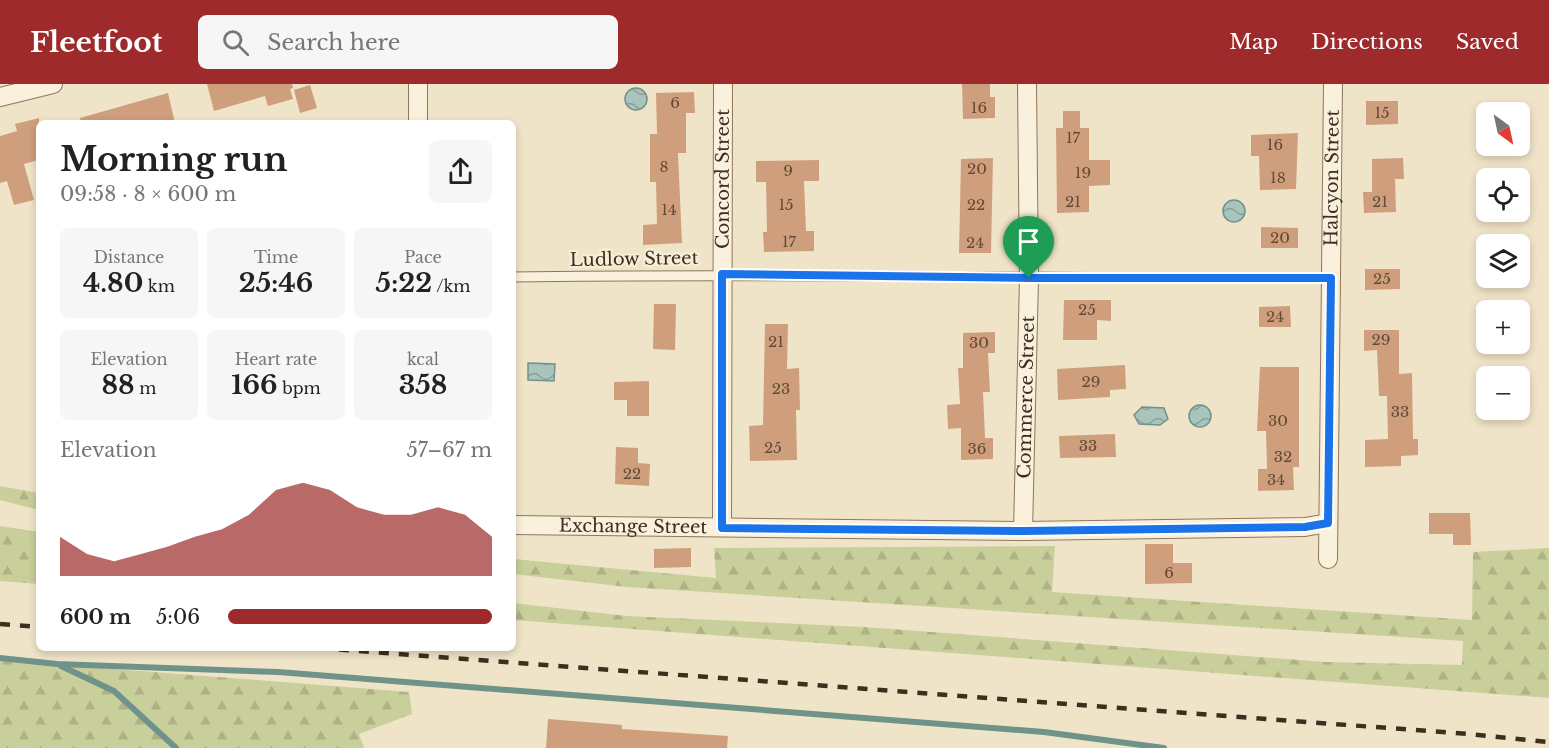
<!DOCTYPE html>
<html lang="en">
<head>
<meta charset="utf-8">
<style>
	body { margin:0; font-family:"Libre Baskerville",serif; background:#f6f6f6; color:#222; height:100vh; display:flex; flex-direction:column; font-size:22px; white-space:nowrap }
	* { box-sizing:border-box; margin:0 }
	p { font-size:20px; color:#767676 }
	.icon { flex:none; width:33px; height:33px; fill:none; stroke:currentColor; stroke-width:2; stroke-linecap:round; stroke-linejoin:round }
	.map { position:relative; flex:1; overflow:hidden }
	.panel { position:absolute; left:36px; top:36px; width:480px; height:531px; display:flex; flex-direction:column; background:#fff; border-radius:9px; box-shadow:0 3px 9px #0003 }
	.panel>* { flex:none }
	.needle { width:39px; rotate:147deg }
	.controls { position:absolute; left:1476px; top:18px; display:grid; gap:12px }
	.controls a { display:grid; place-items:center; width:54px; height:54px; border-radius:9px; background:#fff; box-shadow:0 3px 9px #0003; font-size:30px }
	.pin { position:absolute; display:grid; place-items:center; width:51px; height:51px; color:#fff; margin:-62px -26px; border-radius:50% 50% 50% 0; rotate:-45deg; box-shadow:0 0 6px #0007 }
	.pin .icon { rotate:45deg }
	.round { display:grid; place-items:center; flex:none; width:63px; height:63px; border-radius:9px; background:#f6f6f6 }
	.overview { display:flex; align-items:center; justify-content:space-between; height:102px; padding:0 24px }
	h1 { font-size:33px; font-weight:800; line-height:45px }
	.stats { display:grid; grid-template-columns:repeat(3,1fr); gap:9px; height:102px; padding:6px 24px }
	.stats div { display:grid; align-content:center; border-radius:9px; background:#f6f6f6; text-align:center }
	.stats b { font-size:26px; font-weight:800 }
	.stats small { font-size:16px; font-weight:400 }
	.stats p { font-size:16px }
	.chart { height:168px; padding:12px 24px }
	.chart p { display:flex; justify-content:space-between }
	.chart svg { width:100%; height:108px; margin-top:6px; fill:#9e2a2b; opacity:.7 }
	ul { padding:0 24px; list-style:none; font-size:20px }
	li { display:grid; grid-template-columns:96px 72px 1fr; align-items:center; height:45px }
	li i { height:15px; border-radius:8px; background:#9e2a2b }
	header { display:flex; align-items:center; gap:36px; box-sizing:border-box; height:84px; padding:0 30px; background:#9e2a2b; color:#fff }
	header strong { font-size:28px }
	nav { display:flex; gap:33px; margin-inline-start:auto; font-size:21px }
	.search { width:420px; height:54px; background:#f6f6f6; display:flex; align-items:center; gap:15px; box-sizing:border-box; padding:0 21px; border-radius:9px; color:#767676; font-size:22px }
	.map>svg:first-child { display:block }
	.forest { fill:url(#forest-firs) }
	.water { fill:url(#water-waves); stroke:#6f938a; stroke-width:1.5 }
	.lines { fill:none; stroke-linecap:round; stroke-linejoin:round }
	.stream { stroke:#6f938a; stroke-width:6 }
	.building { fill:#cf9f7d }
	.lane-casing { stroke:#8d765c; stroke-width:11 }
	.street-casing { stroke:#8d765c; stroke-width:20 }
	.lane { stroke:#faf1dc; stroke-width:9 }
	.street { stroke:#faf1dc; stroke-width:18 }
	.rail { stroke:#3d2e20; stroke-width:4.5; stroke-dasharray:10 10; stroke-linecap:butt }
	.route-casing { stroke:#fff; stroke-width:12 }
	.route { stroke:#1a73e8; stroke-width:8 }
	.labels { text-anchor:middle; stroke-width:4.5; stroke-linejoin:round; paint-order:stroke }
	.number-label { font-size:15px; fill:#624a37 }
	.street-label { font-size:18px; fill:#3d2e20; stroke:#f7eed8 }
</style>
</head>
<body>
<header>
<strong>Fleetfoot</strong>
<div class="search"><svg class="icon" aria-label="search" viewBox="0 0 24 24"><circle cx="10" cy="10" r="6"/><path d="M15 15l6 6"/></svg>Search here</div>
<nav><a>Map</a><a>Directions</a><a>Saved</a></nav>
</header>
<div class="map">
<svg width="1549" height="664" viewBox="0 0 1549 664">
	<defs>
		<pattern id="forest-firs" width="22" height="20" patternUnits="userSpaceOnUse" patternTransform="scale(1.5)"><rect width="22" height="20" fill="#c9cf9b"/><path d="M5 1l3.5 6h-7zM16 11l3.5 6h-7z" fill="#aeb285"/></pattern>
		<pattern id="water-waves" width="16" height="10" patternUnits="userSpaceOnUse" patternTransform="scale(1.5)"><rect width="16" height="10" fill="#a9c4bc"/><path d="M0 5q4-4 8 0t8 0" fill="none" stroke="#8ba098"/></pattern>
	</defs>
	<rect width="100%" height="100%" fill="#f0e4c8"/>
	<!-- forest -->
	<g class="forest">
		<path d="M0 402 39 409V426L0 416Z"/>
		<path d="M0 442 39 448V500L0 497Z"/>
		<path d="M1055 462 1052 508 1472 536 1473 468 1549 464V614L513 536V519L627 532 865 543 1326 578 1462 581 1463 557 627 503 513 490V475L716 494 714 464Z"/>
		<path d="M0 576 409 608 412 630 359 650 364 664H0Z"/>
	</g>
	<!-- water -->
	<g class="water">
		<circle cx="636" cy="15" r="11"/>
		<circle cx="1234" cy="127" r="11"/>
		<path d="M528 279 555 280 554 297 528 296Z"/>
		<circle cx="1200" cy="332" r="11"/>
		<path d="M1142 323 1164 324 1168 335 1160 341 1139 340 1134 331Z"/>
	</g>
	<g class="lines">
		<!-- stream -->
		<g class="stream">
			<path d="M0 574 57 580 278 588 1044 648 1164 664"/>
			<path d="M61 582 114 607 176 664"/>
		</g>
	</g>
	<!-- building -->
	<g class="building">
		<path d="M207 0H292L293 4 290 5 293 15 268 22 265 12 214 27Z"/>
		<path d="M962 0H990V13H995V34L963 35Z"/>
		<path d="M310 1 317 24 300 29 294 6Z"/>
		<path d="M694 8 695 29H686V69H678L682 159 643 161V141L657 140 656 98H650V50H657L656 9Z"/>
		<path d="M168 9 175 39H81L80 34Z"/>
		<path d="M1366 17H1398V40L1366 41Z"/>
		<path d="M1063 27H1080V44H1089V76H1110V101L1089 102V128L1057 129 1056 44H1063Z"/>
		<path d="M39 34V76L24 80 34 116 14 121 7 97 0 99V52L17 47 15 40Z"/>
		<path d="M1298 49 1296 105 1260 106 1259 72H1251V51Z"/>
		<path d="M993 74 991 169H959L961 75Z"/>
		<path d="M1403 74 1404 95H1395L1396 128 1364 129 1363 108H1372V75Z"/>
		<path d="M819 76V97H804L806 147H814V167L764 168 763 148H767L766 98H756V77Z"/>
		<path d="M1261 143 1298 144V164H1261Z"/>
		<path d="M1365 185H1400V205L1365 206Z"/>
		<path d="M1064 216H1111V237L1097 236V256H1063Z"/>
		<path d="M654 220H676L675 266 653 265Z"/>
		<path d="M1290 222 1291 243H1259V223Z"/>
		<path d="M765 240H788L787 285 799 284 800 326H796L797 376 750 377 749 342 763 341Z"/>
		<path d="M1364 246H1399V290L1412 289 1413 355H1418V371L1401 372V382L1365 383V356L1388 355 1387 312H1379L1377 266 1364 267Z"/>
		<path d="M995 248V269H988L990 308H983L985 354H993V375L961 376V344L948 345 947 321 960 320 958 284H963V249Z"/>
		<path d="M1125 281 1126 305 1110 306V313L1058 316 1057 285Z"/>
		<path d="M1260 283H1299V383H1293L1294 406 1258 407V385H1267L1266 347H1257Z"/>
		<path d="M649 297V332H627V316H614V298Z"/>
		<path d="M1115 350 1116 373 1060 374 1059 352Z"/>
		<path d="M616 363 638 364V379L650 380 649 402 615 400Z"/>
		<path d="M1429 429H1470L1471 461H1453V450H1429Z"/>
		<path d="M1145 460H1173V479H1192V499L1145 500Z"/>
		<path d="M691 464V483L654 484V465Z"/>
		<path d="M548 635 622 641V645L728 652 727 664H546Z"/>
	</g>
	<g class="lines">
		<!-- lane casing -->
		<g class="lane-casing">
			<path id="lane" d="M513 193C786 189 1058 195 1331 194"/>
		</g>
		<!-- street casing -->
		<g class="street-casing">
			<g id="street">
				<path d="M0 13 53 0"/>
				<path d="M418 39V0"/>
				<path id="s1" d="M513 441 1023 447 1305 443 1328 439"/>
				<path id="s2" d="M722 443 723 0"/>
				<path id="s3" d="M1023 447 1029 194 1027 0"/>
				<path id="s4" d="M1328 475 1333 0"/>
			</g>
		</g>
		<!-- lane -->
		<use href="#lane" class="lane"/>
		<!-- street -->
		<use href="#street" class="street"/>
		<!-- rail -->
		<g class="rail">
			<path d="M0 540 39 543"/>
			<path d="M319 564 1468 650 1549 658"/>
		</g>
	</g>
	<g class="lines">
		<!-- route casing -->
		<g class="route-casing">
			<path id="route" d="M722 190 1029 194H1331L1328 439 1305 443 1023 447 722 444Z"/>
		</g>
		<!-- route -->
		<use href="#route" class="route"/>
	</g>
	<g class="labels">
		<!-- number labels -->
		<g class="number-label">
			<text x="675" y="24">6</text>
			<text x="979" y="29">16</text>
			<text x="1382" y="34">15</text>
			<text x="1073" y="59">17</text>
			<text x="1275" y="66">16</text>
			<text x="664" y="88">8</text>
			<text x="977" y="90">20</text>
			<text x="788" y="92">9</text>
			<text x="1083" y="94">19</text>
			<text x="1278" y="99">18</text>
			<text x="1073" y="123">21</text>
			<text x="1380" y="123">21</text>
			<text x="786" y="126">15</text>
			<text x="976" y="126">22</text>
			<text x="669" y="131">14</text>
			<text x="1280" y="159">20</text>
			<text x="789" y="163">17</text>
			<text x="975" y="164">24</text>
			<text x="1382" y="200">25</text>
			<text x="1087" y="231">25</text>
			<text x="1275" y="238">24</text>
			<text x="1381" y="261">29</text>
			<text x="776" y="263">21</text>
			<text x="979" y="264">30</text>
			<text x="1091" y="303">29</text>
			<text x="781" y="310">23</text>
			<text x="1400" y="333">33</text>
			<text x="1278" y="342">30</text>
			<text x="1088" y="367">33</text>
			<text x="773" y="369">25</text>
			<text x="977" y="370">36</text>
			<text x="1283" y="378">32</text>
			<text x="632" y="395">22</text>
			<text x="1276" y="401">34</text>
			<text x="1169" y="494">6</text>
		</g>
		<!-- street labels -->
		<g class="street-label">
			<text dy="6" stroke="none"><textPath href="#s4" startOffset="381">Halcyon Street</textPath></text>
			<text dy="6" stroke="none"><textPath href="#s2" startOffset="348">Concord Street</textPath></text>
			<text transform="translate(634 175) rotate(-1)" y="6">Ludlow Street</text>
			<text dy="6" stroke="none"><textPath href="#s3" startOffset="134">Commerce Street</textPath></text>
			<text dy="6" stroke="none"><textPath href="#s1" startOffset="120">Exchange Street</textPath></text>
		</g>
	</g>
</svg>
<div class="controls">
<a><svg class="needle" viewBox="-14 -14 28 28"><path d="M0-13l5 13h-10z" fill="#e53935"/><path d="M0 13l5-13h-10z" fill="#767676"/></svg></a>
<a><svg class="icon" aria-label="locate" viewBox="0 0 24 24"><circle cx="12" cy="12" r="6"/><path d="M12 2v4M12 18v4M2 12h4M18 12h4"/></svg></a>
<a><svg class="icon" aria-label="layers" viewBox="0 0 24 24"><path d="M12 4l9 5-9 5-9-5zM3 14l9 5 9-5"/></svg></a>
<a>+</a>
<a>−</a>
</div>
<div class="pin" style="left:1029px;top:194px;background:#1e9e55"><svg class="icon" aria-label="arrive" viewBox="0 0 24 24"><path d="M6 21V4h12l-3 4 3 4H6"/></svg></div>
<section class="panel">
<div class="overview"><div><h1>Morning run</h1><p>09:58 · 8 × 600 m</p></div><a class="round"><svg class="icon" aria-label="share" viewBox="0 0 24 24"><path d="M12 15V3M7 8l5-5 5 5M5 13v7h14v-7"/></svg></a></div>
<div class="stats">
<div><p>Distance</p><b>4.80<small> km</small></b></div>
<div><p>Time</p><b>25:46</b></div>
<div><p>Pace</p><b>5:22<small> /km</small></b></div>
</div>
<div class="stats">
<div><p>Elevation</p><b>88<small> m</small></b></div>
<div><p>Heart rate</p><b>166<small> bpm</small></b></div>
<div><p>kcal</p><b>358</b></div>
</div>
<div class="chart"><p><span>Elevation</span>57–67 m</p>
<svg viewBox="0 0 160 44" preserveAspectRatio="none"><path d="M0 44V28L10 35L20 38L30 35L40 32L50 28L60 25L70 19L80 9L90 6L100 9L110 16L120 19L130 19L140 16L150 19L160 28V44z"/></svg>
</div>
<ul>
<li><b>600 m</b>5:06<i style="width:100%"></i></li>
</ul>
</section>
</div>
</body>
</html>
